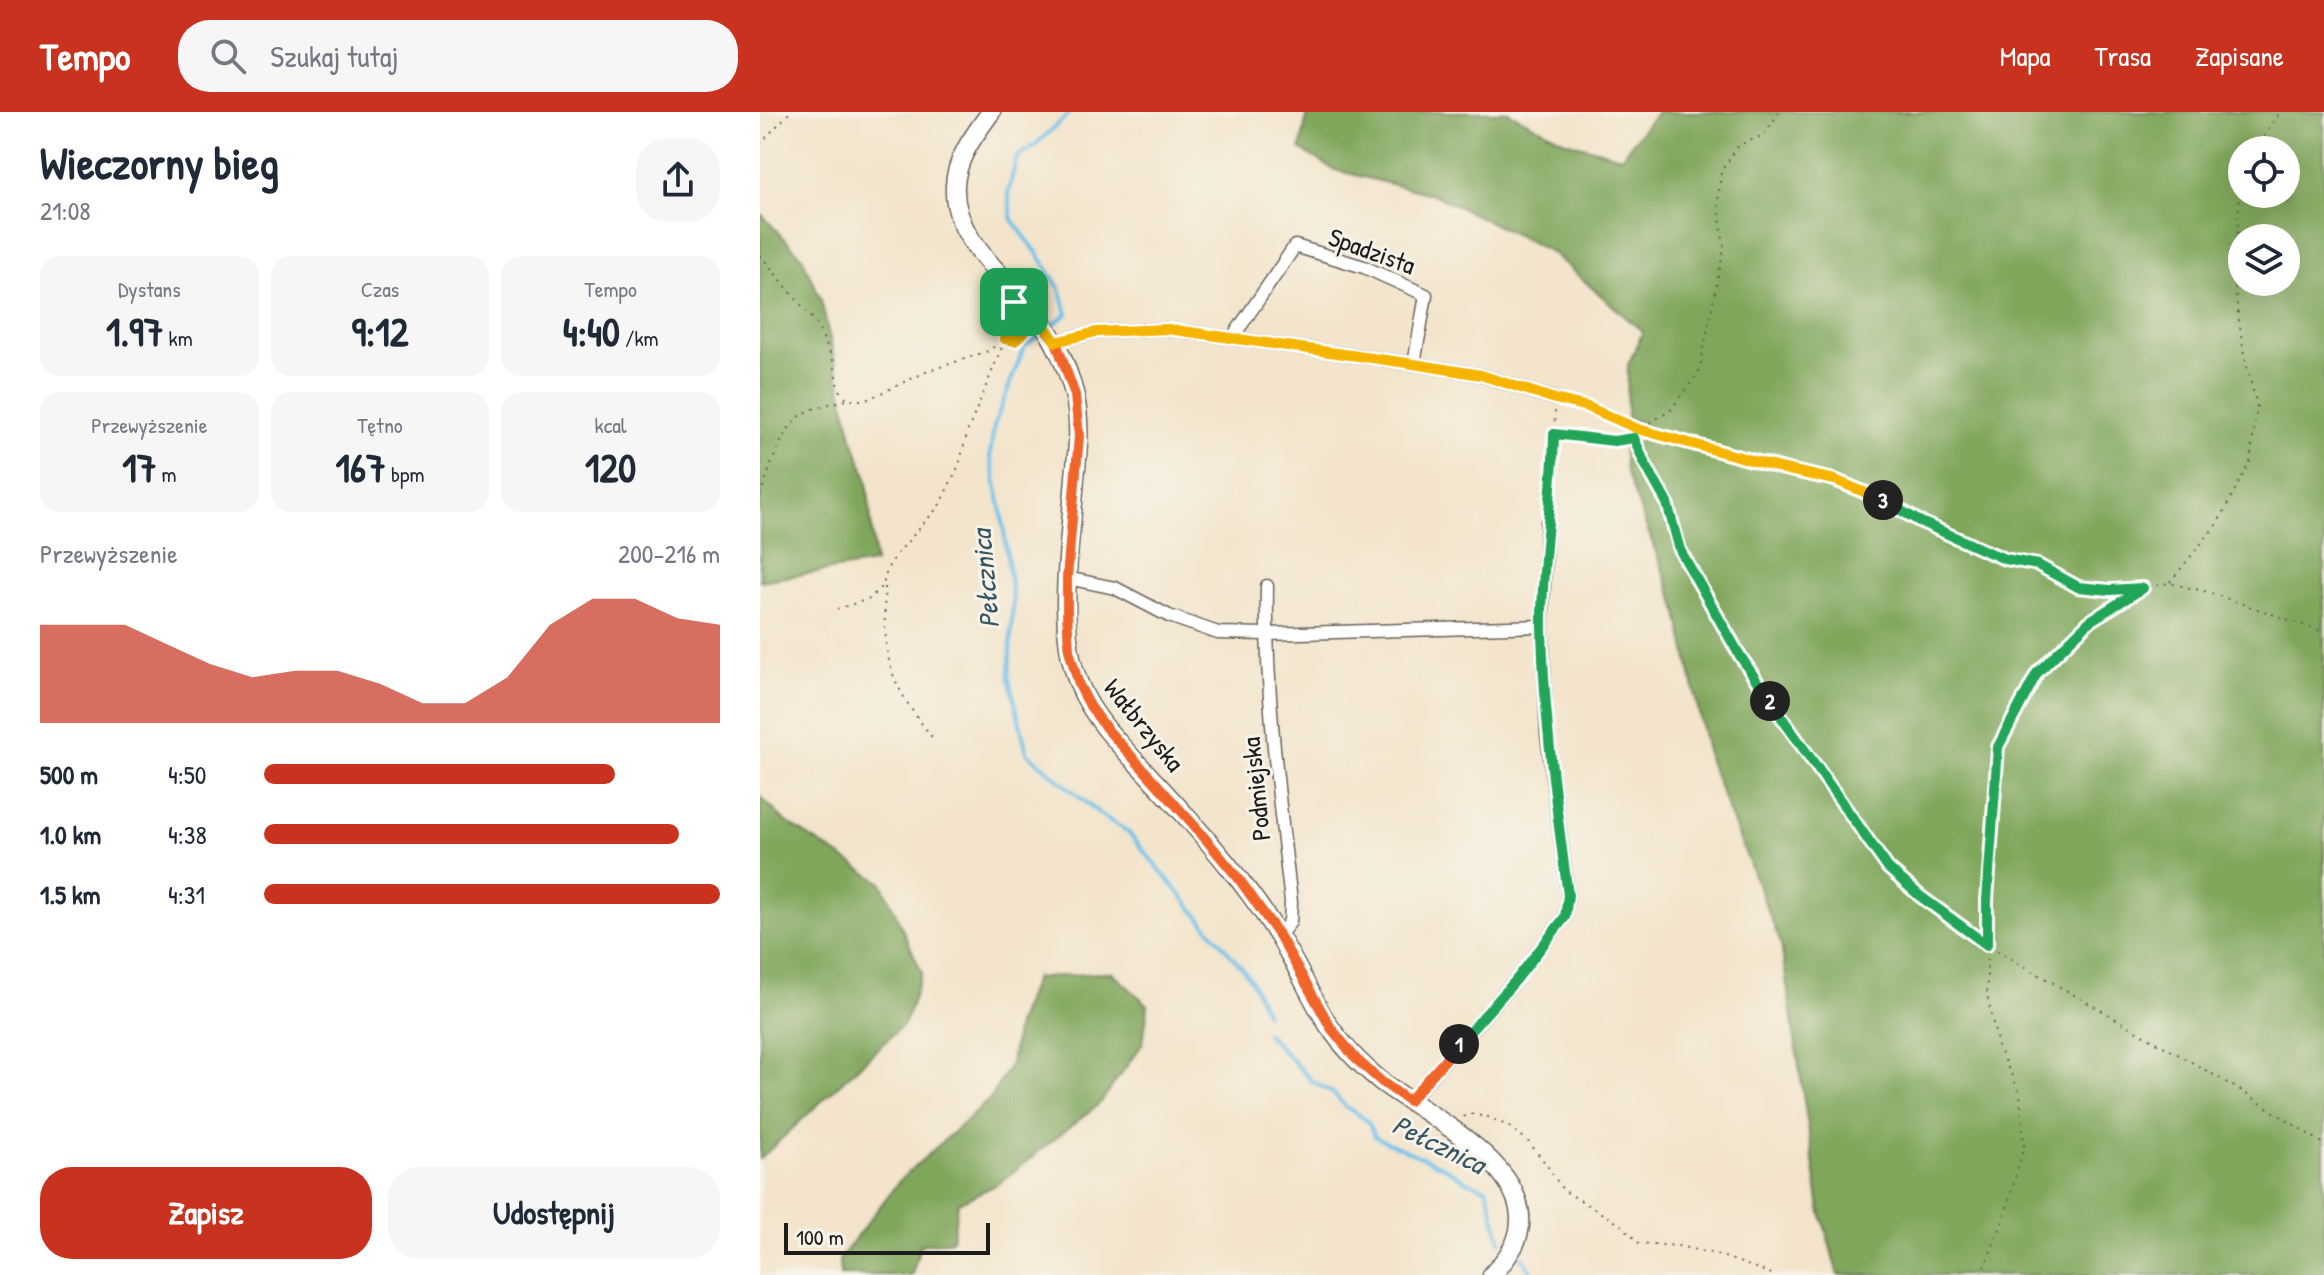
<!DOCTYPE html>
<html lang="pl">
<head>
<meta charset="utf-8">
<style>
	body { margin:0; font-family:"Patrick Hand",sans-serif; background:#f6f6f7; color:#1f2937; height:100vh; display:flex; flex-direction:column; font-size:30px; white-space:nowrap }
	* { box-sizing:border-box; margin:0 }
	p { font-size:26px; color:#747a83 }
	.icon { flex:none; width:44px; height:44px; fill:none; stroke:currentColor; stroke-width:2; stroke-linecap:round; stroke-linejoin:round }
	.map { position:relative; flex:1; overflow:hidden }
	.details { display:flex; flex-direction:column; background:#fff; width:760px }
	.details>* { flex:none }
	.fabs { position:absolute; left:1468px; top:24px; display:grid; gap:16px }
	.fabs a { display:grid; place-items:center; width:72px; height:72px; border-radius:50%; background:#fff; box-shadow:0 8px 32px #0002; font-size:40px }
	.scale { position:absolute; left:24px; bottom:20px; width:206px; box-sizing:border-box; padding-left:8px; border:4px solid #1c1c1c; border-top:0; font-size:22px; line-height:28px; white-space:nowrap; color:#1c1c1c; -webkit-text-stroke:6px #f7f3e8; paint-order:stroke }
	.pin { position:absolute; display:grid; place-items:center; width:68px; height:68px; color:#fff; margin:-34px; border-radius:16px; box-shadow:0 4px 12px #0006 }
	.km { position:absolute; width:40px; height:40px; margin:-20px; border-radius:50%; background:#222; color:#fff; font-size:22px; line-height:40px; text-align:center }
	.round { display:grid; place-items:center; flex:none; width:84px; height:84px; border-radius:32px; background:#f6f6f7 }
	.overview { display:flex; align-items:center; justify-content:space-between; height:136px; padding:0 40px }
	h1 { font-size:44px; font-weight:800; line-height:60px }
	.metrics { display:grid; grid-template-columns:repeat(3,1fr); gap:12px; height:136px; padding:8px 40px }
	.metrics div { display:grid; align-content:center; border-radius:20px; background:#f6f6f7; text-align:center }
	.metrics b { font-size:40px; font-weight:800 }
	.metrics small { font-size:22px; font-weight:400 }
	.metrics p { font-size:22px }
	.chart { height:224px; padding:16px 40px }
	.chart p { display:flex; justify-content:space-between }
	.chart svg { width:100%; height:144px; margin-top:8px; fill:#c8321e; opacity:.7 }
	.cta { display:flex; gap:16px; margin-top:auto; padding:16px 40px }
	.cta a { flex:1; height:92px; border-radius:32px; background:#c8321e; color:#fff; font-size:32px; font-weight:800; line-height:92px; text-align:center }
	.cta a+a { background:#f6f6f7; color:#1f2937 }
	ul { padding:0 40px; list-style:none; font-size:26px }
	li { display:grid; grid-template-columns:128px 96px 1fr; align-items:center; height:60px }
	li i { height:20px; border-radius:10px; background:#c8321e }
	header { display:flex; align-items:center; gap:48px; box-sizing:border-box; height:112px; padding:0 40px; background:#c8321e; color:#fff }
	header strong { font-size:38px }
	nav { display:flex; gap:44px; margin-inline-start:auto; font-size:28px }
	.search { width:560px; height:72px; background:#f6f6f7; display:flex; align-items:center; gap:20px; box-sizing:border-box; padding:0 28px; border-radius:32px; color:#747a83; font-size:30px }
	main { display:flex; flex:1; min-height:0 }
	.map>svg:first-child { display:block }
	.forest { fill:#80a65c; stroke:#4e613c; stroke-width:2; fill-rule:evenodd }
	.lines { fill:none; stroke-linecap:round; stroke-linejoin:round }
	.stream { stroke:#6dc0e9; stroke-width:4 }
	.lane-casing { stroke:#676259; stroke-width:9 }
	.street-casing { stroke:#676259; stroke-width:15 }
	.secondary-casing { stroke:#676259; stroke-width:21 }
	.path { stroke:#676259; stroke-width:2; stroke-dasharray:2 6; stroke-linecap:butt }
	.lane { stroke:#fff; stroke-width:6 }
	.street { stroke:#fff; stroke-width:12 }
	.secondary { stroke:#fff; stroke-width:18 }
	.split-1-casing { stroke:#fff; stroke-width:16 }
	.split-2-casing { stroke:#fff; stroke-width:16 }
	.split-3-casing { stroke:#fff; stroke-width:16 }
	.split-4-casing { stroke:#fff; stroke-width:16 }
	.split-1 { stroke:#f0652b; stroke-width:10 }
	.split-2 { stroke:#22a559; stroke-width:10 }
	.split-3 { stroke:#22a559; stroke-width:10 }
	.split-4 { stroke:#f5b400; stroke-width:10 }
	.labels { text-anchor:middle; stroke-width:6; stroke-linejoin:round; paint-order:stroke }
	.street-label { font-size:26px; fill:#1c1c1c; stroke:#f7f3e8 }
	.water-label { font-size:28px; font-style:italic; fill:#385564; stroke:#f7f3e8 }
</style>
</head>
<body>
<header>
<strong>Tempo</strong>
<div class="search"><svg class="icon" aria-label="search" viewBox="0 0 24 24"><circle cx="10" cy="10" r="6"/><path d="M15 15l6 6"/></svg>Szukaj tutaj</div>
<nav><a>Mapa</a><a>Trasa</a><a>Zapisane</a></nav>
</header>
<main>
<section class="details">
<div class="overview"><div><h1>Wieczorny bieg</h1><p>21:08</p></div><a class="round"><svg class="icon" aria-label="share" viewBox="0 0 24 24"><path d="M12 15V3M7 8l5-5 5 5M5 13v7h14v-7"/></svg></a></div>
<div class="metrics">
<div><p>Dystans</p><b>1.97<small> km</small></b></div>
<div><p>Czas</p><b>9:12</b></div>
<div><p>Tempo</p><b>4:40<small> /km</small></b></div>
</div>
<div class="metrics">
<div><p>Przewyższenie</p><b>17<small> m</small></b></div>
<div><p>Tętno</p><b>167<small> bpm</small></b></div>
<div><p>kcal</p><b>120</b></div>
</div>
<div class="chart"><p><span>Przewyższenie</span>200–216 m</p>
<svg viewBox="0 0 160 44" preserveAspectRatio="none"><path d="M0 44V14L10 14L20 14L30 20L40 26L50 30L60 28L70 28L80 32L90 38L100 38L110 30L120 14L130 6L140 6L150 12L160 14V44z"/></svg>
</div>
<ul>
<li><b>500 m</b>4:50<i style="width:77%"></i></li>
<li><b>1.0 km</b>4:38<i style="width:91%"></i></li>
<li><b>1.5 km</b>4:31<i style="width:100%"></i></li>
</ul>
<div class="cta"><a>Zapisz</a><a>Udostępnij</a></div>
</section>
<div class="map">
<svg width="1564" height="1163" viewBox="0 0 1564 1163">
	<rect width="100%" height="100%" fill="#f7f3e8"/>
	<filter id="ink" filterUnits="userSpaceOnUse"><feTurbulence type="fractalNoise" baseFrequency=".0125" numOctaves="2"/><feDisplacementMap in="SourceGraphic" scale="16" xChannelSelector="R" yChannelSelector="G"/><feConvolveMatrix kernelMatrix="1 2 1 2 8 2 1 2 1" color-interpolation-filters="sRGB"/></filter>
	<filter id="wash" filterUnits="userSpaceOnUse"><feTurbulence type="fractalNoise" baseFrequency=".006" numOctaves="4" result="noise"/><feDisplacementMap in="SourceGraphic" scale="32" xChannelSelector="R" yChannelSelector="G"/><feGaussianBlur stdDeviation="1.8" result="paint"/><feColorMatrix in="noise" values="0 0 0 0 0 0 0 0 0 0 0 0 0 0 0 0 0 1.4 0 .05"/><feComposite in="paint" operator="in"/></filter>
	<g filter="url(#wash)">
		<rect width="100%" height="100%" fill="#f3e4cb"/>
		<!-- forest -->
		<g class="forest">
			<path d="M548 0H748L805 29 861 45 897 0H1564V1163H1078L1060 1097 1021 832 949 649 917 496 866 360 863 335 881 329 882 311 867 307 868 253 883 220 791 140 675 83 575 58 540 37ZM1482 38H1526V82H1482ZM1482 126H1526V170H1482Z"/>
			<path d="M0 101 42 145 61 188 92 325 107 366 115 451 0 469Z"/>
			<path d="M0 684 25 709 122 771 162 861 145 911 0 1047Z"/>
			<path d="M351 860 388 893 383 931 340 991 238 1072 198 1091 192 1128 160 1133 152 1163H80L79 1148 140 1068 230 987 251 951 257 912 275 866Z"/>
		</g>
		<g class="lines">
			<!-- stream -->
			<g class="stream">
				<path d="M290 215 307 202 301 179 278 142 252 108 248 81 257 45 275 33 311 0"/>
				<path d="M283 220 264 235 234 314 230 344 241 395 253 490 249 565 267 641 341 703 368 720 482 856 491 868 506 902"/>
				<path d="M506 921 552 969 574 982 587 996 598 1002 608 1010 615 1025 684 1055 704 1068 727 1077 741 1130"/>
				<path d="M762 1145 773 1163"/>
			</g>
		</g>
	</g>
	<g filter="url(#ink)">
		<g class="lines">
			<!-- lane casing -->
			<g class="lane-casing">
				<path id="lane" d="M257 185 242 213 245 227 255 229 278 207"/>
			</g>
			<!-- street casing -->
			<g class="street-casing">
				<g id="street">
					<path d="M473 225 535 134 604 155 666 183 654 252"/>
					<path d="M296 230 336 220 408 217 654 252 721 263 795 287"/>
					<path d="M307 466 355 476 409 504 458 521 506 522 782 514"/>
					<path d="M507 474C505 581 519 685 531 790L530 810 519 823"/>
					<path d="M649 989 756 868 805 805 808 783 787 623 782 514 787 410"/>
				</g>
			</g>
			<!-- secondary casing -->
			<g class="secondary-casing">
				<path id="secondary" d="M231 0C215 22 196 46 195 74 192 129 249 167 279 206 296 229 307 254 314 281 321 309 318 337 315 365 311 426 295 515 319 572 334 609 364 637 391 666 421 698 451 731 478 766 492 784 506 803 518 823 537 852 550 885 569 914 583 935 602 954 622 970 665 1003 784 1058 756 1129 751 1141 741 1153 732 1163"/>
			</g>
			<!-- path -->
			<g class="path">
				<path d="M1019 0 1004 23 979 33 961 59 958 90 964 136 939 260 910 299 878 317 874 326 884 350 907 391 920 438 979 542 1128 756 1160 784 1227 833 1480 978 1564 1032"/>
				<path d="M0 32 30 0"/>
				<path d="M1495 38 1520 0"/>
				<path d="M0 143 56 211 73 248 78 276 88 288H106L168 259 228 239 238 232"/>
				<path d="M809 291 828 295 878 317 934 333 1075 368 1115 383 1159 409 1221 437 1245 447 1278 453 1318 475 1350 478 1383 476 1409 471 1448 480 1564 520"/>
				<path d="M795 322 854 329 872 326"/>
				<path d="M0 383C10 359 17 328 35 309 46 296 70 292 87 288"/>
				<path d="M788 397 794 348 795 299"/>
				<path d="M1410 470 1457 412 1490 350 1497 294 1484 243 1475 180 1480 60 1482 57"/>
				<path d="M124 475C125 504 123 540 135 567 144 589 158 607 172 625"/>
				<path d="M77 497 109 487 123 473 127 457 136 443 179 394 199 353 208 318 242 235"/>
				<path d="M704 1005 709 1002 728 1005 748 1014 767 1028 786 1052 803 1078 861 1113 879 1131 918 1134 956 1142 1015 1163"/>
				<path d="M1221 1163 1243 1109 1264 1034 1260 981 1238 935 1227 883V788L1238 635 1277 561 1330 509 1382 477"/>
			</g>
			<!-- lane -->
			<use href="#lane" class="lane"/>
			<!-- street -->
			<use href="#street" class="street"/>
			<!-- secondary -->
			<use href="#secondary" class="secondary"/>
		</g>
	</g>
	<g class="lines" filter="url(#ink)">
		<!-- split-1 casing -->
		<g class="split-1-casing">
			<path id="split-1" d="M254 190 258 182 296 230 315 283 319 324 307 466V499L309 538 319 573 330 594 346 616 433 712 479 767 519 823 571 916 596 947 622 970 649 989 699 932"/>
		</g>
		<!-- split-2 casing -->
		<g class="split-2-casing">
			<path id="split-2" d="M699 932 756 868 805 805 808 783C796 694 784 606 782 516 781 451 793 386 794 322L854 329 874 326 884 350 907 391 920 438 979 542 1010 589"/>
		</g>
		<!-- split-3 casing -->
		<g class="split-3-casing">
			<path id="split-3" d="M1010 589 1128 756 1160 784 1227 833V788L1238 635 1277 561 1330 509 1383 476 1350 478 1318 475 1278 453 1245 447 1221 437 1159 409 1123 388"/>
		</g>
		<!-- split-4 casing -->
		<g class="split-4-casing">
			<path id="split-4" d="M254 190 242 213 245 227 255 229 279 206 296 230 336 220 408 217 654 252 721 263 795 287 828 295 878 317 1024 357 1075 368 1123 388"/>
		</g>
		<!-- split-1 -->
		<use href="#split-1" class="split-1"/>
		<!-- split-2 -->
		<use href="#split-2" class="split-2"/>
		<!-- split-3 -->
		<use href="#split-3" class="split-3"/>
		<!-- split-4 -->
		<use href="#split-4" class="split-4"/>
	</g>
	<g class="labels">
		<!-- street labels -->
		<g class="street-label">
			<text transform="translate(612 139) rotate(20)" y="9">Spadzista</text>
			<text transform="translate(384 613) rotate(51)" y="9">Wałbrzyska</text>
			<text transform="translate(496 677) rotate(-96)" y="9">Podmiejska</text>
		</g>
		<!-- water labels -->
		<g class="water-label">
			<text transform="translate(225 467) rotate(-95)" y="10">Pełcznica</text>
			<text transform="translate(679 1032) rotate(26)" y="10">Pełcznica</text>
		</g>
	</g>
</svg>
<div class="fabs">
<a><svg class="icon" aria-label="locate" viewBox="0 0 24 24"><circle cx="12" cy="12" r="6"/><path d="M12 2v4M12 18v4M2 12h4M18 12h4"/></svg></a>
<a><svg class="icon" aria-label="layers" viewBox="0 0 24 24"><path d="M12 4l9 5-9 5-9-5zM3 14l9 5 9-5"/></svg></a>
</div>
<div class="scale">100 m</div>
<div class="pin" style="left:254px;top:190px;background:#1e9e55"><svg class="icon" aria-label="arrive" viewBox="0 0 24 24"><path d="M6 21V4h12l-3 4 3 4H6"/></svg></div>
<b class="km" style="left:699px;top:932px">1</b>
<b class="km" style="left:1010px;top:589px">2</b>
<b class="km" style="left:1123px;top:388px">3</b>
</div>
</main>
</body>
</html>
